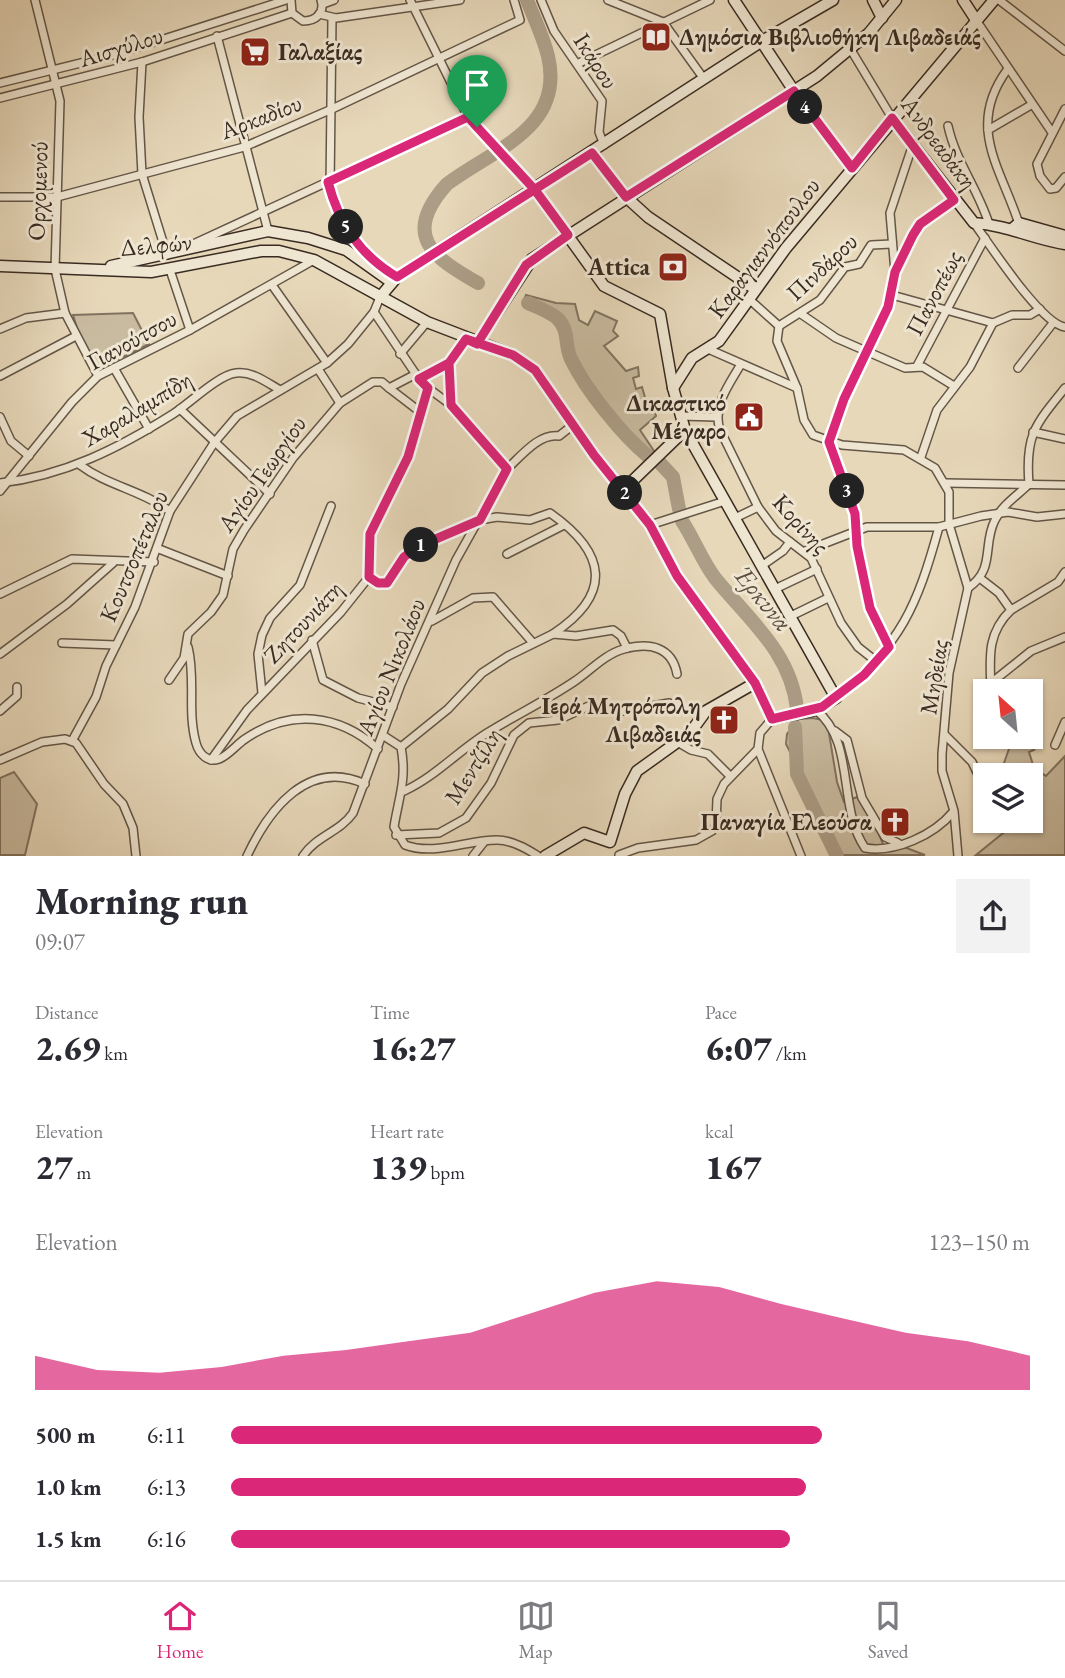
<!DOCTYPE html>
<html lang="en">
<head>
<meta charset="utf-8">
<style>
	body { margin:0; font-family:"EB Garamond",serif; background:#f2f2f3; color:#2b2b33; height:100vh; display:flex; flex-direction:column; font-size:26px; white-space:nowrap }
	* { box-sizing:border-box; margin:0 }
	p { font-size:23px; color:#7c7c81 }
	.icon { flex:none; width:38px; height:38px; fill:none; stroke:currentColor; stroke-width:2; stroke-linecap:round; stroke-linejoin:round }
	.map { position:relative; height:856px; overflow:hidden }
	.drawer { display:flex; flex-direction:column; background:#fff; flex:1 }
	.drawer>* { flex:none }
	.needle { width:46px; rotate:333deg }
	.fabs { position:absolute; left:973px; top:679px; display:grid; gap:14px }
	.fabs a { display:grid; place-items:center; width:70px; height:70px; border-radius:0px; background:#fff; box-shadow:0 2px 5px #0004; font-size:35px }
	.pin { position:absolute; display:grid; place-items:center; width:60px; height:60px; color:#fff; margin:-72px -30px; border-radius:50% 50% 50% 0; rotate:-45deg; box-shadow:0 0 7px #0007 }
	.pin .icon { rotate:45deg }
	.km { position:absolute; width:35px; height:35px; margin:-18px; border-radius:50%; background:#222; color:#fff; font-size:19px; line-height:35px; text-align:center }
	.round { display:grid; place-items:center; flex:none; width:74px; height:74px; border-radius:0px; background:#f2f2f3 }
	.headline { display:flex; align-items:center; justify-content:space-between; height:119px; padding:0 35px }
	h1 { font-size:38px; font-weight:800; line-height:52px }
	.figures { display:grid; grid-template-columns:repeat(3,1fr); gap:10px; height:119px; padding:7px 35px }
	.figures div { display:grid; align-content:center }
	.figures b { font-size:35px; font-weight:800 }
	.figures small { font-size:19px; font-weight:400 }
	.figures p { font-size:19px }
	.chart { height:196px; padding:14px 35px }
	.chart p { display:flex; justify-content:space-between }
	.chart svg { width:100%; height:126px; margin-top:7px; fill:#db2777; opacity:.7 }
	ul { padding:0 35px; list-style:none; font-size:23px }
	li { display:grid; grid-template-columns:112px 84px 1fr; align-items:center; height:52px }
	li i { height:18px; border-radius:9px; background:#db2777 }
	.dock { display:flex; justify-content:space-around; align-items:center; height:98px; border-top:2px solid #e1e1e2; background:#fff; font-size:19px; color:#7c7c81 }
	.dock a { display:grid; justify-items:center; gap:4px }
	.dock .on { color:#db2777 }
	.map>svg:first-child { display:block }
	.green { fill:#c9bba0; stroke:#817360; stroke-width:2 }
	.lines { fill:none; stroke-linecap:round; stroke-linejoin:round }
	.river { stroke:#ac9d86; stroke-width:14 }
	.street-casing { stroke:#645647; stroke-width:10 }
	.secondary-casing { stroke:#392b21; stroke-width:13 }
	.street { stroke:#efe6d2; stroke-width:7 }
	.secondary { stroke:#efe6d2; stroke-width:10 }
	.route-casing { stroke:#fff; stroke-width:14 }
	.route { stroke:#db2777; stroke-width:9 }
	.labels { text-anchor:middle; stroke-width:6; stroke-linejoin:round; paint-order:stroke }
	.poi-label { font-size:24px; font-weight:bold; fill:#392b21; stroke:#efe6d2; text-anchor:end }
	.street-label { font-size:24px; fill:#392b21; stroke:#efe6d2 }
	.water-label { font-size:26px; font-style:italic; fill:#5c4d3f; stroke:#efe6d2 }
</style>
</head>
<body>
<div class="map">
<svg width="1065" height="856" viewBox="0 0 1065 856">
	<rect width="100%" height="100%" fill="#e7d8ba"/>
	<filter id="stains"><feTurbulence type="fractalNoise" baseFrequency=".00286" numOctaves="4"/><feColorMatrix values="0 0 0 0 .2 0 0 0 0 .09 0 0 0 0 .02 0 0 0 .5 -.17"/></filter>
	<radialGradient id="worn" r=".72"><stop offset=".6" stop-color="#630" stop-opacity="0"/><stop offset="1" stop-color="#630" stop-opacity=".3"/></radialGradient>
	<!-- green -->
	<g class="green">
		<path d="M526 295 556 303 575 304 579 320 588 325 595 311 617 321 613 331 618 336 604 346 626 371 638 367 639 376 633 378 636 389 642 387 648 408 653 407 656 416 640 430 654 451 651 454C627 435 585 385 572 357 566 343 571 328 558 317 549 309 534 305 524 300Z"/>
		<path d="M133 313 149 344 99 369 80 337 73 315Z"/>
		<path d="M813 718 827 721 837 782 844 802 857 797 874 822 885 849 904 847 925 855H833L808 787 786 744 787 734 799 719Z"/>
		<path d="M1025 743 1034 750 1029 752 1034 768 1046 776 1065 756V855H976L1008 829 1007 821H1031V775H1006L1004 763 1010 746Z"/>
		<path d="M14 772 37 804 25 855H0V778Z"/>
	</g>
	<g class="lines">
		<!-- river -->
		<g class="river">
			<path d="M478 283C432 257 401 235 447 184 494 149 565 128 548 56 543 36 534 18 527 0"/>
			<path d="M528 303C537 307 550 312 557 318 570 330 564 345 571 359 586 390 622 435 649 457"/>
			<path d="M660 463 673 477 679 509"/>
			<path d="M682 521C694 539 702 561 715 578 748 619 791 652 797 709"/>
			<path d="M795 727 797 774 837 856"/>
		</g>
		<!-- street casing -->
		<g class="street-casing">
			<g id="street">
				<path d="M35 0 60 101 55 269 65 313 98 376"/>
				<path d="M291 0 292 13 303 21C316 21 325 13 321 0"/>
				<path d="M410 0 468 117 535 190"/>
				<path d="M541 0 554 31 602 101 599 132 604 145"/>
				<path d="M608 0 663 22 704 79"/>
				<path d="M999 0 1065 51"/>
				<path d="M323 4 334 0"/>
				<path d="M319 14 336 18 460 0"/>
				<path d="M332 18 330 188 353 240 370 258 397 277"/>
				<path d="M976 20 1051 131"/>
				<path d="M217 36 268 231"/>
				<path d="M851 50 892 118"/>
				<path d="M142 62 139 117 142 174 167 255"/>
				<path d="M579 63 710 0"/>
				<path d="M1007 70C965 128 1002 169 1020 227"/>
				<path d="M0 83 117 54 286 0"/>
				<path d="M0 98 142 62 292 13"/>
				<path d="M1065 109 1037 164 1040 176 1050 189 1056 188 1065 177"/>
				<path d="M948 126C956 162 978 189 989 224"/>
				<path d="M988 130 1031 105"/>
				<path d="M0 197H57L244 147 332 109 520 20 514 0"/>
				<path d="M974 223C990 245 1041 324 1065 327"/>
				<path d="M189 246 468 117"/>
				<path d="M170 270 190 330"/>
				<path d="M895 272 920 224 954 200"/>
				<path d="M272 285 327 363"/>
				<path d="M892 295 993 323 1012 315H1030L1040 309"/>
				<path d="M749 299 779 326 820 300 845 267 859 264 871 245 892 244"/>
				<path d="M374 312 419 379 449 363"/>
				<path d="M801 314 836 338 905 368 923 367 954 386"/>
				<path d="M779 326 777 341 797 388"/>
				<path d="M0 329 26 318 65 313"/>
				<path d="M708 349 797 388 804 420 813 435 842 445 904 450 935 468 949 492V524L968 588"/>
				<path d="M400 354 427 322"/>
				<path d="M741 364C729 385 712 406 720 430L758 507 776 531 811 558 841 623 858 647 877 662"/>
				<path d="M917 366 985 238"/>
				<path d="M114 368 149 429"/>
				<path d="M1018 368 1053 323"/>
				<path d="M318 369 340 403"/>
				<path d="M0 376 76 336"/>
				<path d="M389 388 419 411"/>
				<path d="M428 388 451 405"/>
				<path d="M180 409 270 494"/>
				<path d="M680 416 716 417"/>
				<path d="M0 417 11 441 29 456"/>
				<path d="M1033 432 1065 439"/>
				<path d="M921 457 937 410 970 367 993 323"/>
				<path d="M80 465C108 486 141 490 170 511"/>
				<path d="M507 469C521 456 539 433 559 436L573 425"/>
				<path d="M0 483C64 476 119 448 173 414 189 404 218 375 236 373 252 371 266 382 280 390"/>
				<path d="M946 483 1065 485"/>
				<path d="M0 491 72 402 98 376 190 330 314 260"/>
				<path d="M735 518 758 507"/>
				<path d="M650 525 725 501"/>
				<path d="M159 549 228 576"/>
				<path d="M805 551 867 527H939L981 516 1008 512 1037 517 1065 514"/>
				<path d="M507 554 564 525"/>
				<path d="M763 565 783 551 790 542"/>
				<path d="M369 577 378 583H387L404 557 434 538 480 520 497 517 530 520 550 513C607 553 613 594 553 634"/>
				<path d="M981 579 999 593 1011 610C986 634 990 659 991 691"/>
				<path d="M777 588 817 569"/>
				<path d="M0 594 72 559 154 562"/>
				<path d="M1011 610 1058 582 1065 572"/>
				<path d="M791 616 828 598"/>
				<path d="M432 621 473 598 493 597 533 643"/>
				<path d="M312 640 323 680 358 698 393 707"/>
				<path d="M62 643 116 645"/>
				<path d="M188 647C196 679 187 711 196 743 199 754 208 763 219 759 229 755 236 745 245 739 290 708 339 714 378 749"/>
				<path d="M889 647 871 608 857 546 855 515 829 442 834 422 892 295 895 272 890 213 912 147"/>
				<path d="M0 654 67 604 113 563"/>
				<path d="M169 680 184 658 188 634 211 612 223 595 233 549 244 530 293 458 340 403 373 382H382L389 388 416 374"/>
				<path d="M991 683 1031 651 1065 637"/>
				<path d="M262 693 258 654 262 635 270 618 300 585 331 506"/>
				<path d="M836 698C901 644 917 607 939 527"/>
				<path d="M816 710C856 742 837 807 865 848 895 853 934 835 953 812"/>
				<path d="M0 711 17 696V687"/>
				<path d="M835 731 847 740 862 798 885 837 898 843"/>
				<path d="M945 735 972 762 985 789"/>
				<path d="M384 736 401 747C407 779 399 796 394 827L405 845C434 856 467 840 497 840 512 840 526 848 538 856"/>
				<path d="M72 741 96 697 106 666 135 607 170 511 214 443 237 416 327 363 348 344 374 312 380 297"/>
				<path d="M679 743 691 750 708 754 730 776"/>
				<path d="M1055 745 1065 722"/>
				<path d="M401 747 448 709 482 673 508 656 553 634 576 636 613 630 621 636 627 648"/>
				<path d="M758 749 801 856"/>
				<path d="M0 760 42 742 65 739 76 743 104 784 123 804 133 828 136 856"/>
				<path d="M211 760 247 710 341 612 369 577 370 534 408 457 428 388 419 379"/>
				<path d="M404 791C435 777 458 751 487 733 516 715 547 700 575 681 590 671 605 654 624 649 650 642 672 647 677 674"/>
				<path d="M994 821 996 826"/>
				<path d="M396 835 439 833 466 818 491 783 514 735 529 723 558 720 591 705 623 711 669 703 702 715"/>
				<path d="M619 855 638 848 696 840 712 831 716 825 717 799 724 784 758 749 760 733 772 719"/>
				<path d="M247 856C269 809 308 758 365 784"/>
				<path d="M303 856C316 836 340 832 353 813L401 684 456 560 507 469 451 405 449 363 466 339"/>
				<path d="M473 856 484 842"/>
				<path d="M958 856 954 811 942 771V754L949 673 968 588C996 569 982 545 995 520 1002 505 1018 495 1029 484 1025 435 1035 425 1065 388"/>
			</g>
		</g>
		<!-- secondary casing -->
		<g class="secondary-casing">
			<g id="secondary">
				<path d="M734 0 794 91 852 168"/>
				<path d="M873 0 882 18"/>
				<path d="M963 0 976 20"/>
				<path d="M892 118 974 223C1007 225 1033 239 1065 244"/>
				<path d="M592 153 626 197 648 217 755 289"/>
				<path d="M1013 228 1019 223 1065 236"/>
				<path d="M0 266 151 272 261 251H279L314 260 427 322 513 355 535 370 594 455 650 525 677 576 755 683 772 719 816 710 836 698 685 430 673 388 660 314 604 286 535 190"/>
				<path d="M111 266 268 231 308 238 346 250 391 282"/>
				<path d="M380 297 397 277 762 41 833 0"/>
				<path d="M477 343 532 259 817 76 869 33 896 0"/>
				<path d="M673 388 692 358 719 341 786 248 994 0"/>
				<path d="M623 490 685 430"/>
				<path d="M545 856 584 833 610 842 625 794 637 771 690 733 706 711 755 683"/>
			</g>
		</g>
		<!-- street -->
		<use href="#street" class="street"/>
		<!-- secondary -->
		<use href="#secondary" class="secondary"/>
	</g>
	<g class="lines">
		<!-- route casing -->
		<g class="route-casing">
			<path id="route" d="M477 127 535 190 568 235 526 265 477 344 466 339 449 363 451 405 507 469 480 520 417 547 404 557 387 583H378L369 577 370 534 408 457 428 388 419 379 449 363 466 339 513 355 535 370 594 455 650 525 677 576 755 683 772 719 822 707 864 675 889 647 870 608 857 546 855 514 829 442 844 399 888 307 895 272 913 235 920 224 954 200 892 118 852 168 794 91 626 197 592 153C527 195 462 236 397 277 360 255 339 224 328 182L468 117 477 127"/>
		</g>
		<!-- route -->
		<use href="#route" class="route"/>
	</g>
	<!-- icons -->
	<defs>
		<g id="library-square" transform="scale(1.575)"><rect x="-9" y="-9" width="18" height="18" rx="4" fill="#8f2418" stroke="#efe6d2"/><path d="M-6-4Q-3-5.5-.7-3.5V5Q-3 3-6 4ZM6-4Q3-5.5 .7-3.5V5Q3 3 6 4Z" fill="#fff"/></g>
		<g id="supermarket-square" transform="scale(1.575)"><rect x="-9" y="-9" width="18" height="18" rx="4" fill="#8f2418" stroke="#efe6d2"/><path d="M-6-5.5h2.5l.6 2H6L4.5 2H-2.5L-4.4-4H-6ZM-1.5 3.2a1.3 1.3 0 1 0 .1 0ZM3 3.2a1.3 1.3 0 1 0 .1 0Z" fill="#fff"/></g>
		<g id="bank-square" transform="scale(1.575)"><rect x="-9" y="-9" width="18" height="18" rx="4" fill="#8f2418" stroke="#efe6d2"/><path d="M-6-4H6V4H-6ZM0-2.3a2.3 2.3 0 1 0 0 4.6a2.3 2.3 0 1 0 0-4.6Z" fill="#fff"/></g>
		<g id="civic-square" transform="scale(1.575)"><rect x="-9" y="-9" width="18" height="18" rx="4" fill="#8f2418" stroke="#efe6d2"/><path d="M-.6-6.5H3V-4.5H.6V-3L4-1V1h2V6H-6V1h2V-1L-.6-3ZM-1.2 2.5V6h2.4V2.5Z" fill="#fff"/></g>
		<g id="church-square" transform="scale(1.575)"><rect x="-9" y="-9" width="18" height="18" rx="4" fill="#8f2418" stroke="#efe6d2"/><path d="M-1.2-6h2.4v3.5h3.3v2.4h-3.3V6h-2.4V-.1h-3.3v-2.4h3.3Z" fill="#fff"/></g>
	</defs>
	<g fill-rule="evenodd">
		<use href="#library-square" x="656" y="37"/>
		<use href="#supermarket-square" x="255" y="52"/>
		<use href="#bank-square" x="673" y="267"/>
		<use href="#civic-square" x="749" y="417"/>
		<use href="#church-square" x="724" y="720"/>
		<use href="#church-square" x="895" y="822"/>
	</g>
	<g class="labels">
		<!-- poi labels -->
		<g class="poi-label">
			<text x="679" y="45" text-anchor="start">Δημόσια Βιβλιοθήκη Λιβαδειάς</text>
			<text x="278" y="60" text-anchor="start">Γαλαξίας</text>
			<text x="650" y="275">Attica</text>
			<text x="726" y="411">Δικαστικό<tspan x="726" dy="28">Μέγαρο</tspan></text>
			<text x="701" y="714">Ιερά Μητρόπολη<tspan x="701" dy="28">Λιβαδειάς</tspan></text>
			<text x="872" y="830">Παναγία Ελεούσα</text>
		</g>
		<!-- street labels -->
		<g class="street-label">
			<text transform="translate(121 47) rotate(-17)" y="8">Αισχύλου</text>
			<text transform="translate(596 61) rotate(57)" y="8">Ικάρου</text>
			<text transform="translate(261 117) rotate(-21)" y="8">Αρκαδίου</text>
			<text transform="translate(939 143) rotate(53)" y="8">Ανδρεαδάκη</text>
			<text transform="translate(38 191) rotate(-88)" y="8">Ορχομενού</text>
			<text transform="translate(156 245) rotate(-5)" y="8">Δελφών</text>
			<text transform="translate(764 248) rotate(-53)" y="8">Καραγιαννόπουλου</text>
			<text transform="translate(822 267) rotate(-43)" y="8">Πινδάρου</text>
			<text transform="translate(934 293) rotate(-62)" y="8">Πανοπέως</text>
			<text transform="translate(132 340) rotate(-29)" y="8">Γιανούτσου</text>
			<text transform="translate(137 409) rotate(-31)" y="8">Χαραλαμπίδη</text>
			<text transform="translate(262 474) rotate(-55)" y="8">Αγίου Γεωργίου</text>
			<text transform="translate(801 524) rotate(48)" y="8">Κορίνης</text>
			<text transform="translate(134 556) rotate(-67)" y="8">Κουτσοπέταλου</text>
			<text transform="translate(303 622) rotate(-47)" y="8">Ζητουνιάτη</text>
			<text transform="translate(391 667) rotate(-68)" y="8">Αγίου Νικολάου</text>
			<text transform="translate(934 677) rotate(-81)" y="8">Μηδείας</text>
			<text transform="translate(473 766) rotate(-58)" y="8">Μεντζίλη</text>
		</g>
		<!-- water labels -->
		<g class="water-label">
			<text transform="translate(763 598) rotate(51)" y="9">Έρκυνα</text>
		</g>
	</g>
	<rect width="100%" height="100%" filter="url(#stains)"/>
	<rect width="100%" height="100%" fill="url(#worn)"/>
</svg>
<div class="fabs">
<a><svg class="needle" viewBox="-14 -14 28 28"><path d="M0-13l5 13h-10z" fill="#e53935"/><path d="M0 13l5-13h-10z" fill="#7c7c81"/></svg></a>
<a><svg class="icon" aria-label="layers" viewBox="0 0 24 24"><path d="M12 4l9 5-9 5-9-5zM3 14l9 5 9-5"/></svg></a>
</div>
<div class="pin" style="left:477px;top:127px;background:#1e9e55"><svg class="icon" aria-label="arrive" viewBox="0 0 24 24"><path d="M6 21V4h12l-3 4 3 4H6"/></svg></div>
<b class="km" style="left:421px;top:545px">1</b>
<b class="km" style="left:625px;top:493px">2</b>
<b class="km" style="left:847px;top:491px">3</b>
<b class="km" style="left:805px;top:107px">4</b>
<b class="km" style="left:346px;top:227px">5</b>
</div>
<section class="drawer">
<div class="headline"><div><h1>Morning run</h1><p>09:07</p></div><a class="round"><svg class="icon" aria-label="share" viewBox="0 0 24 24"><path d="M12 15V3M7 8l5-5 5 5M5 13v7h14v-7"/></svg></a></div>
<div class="figures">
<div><p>Distance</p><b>2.69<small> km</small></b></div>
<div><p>Time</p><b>16:27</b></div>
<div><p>Pace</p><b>6:07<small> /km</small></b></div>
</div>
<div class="figures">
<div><p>Elevation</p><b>27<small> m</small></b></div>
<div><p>Heart rate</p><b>139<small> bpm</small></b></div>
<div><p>kcal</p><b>167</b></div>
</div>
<div class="chart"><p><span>Elevation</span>123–150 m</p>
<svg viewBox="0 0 160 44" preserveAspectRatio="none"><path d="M0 44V32L10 37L20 38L30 36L40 32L50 30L60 27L70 24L80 17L90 10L100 6L110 8L120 14L130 19L140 24L150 27L160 32V44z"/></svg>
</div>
<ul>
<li><b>500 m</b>6:11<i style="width:74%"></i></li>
<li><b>1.0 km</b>6:13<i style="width:72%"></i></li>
<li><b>1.5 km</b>6:16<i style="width:70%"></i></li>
</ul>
</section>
<nav class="dock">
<a class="on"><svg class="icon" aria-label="home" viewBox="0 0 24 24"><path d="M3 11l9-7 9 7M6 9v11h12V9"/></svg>Home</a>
<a><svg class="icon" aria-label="map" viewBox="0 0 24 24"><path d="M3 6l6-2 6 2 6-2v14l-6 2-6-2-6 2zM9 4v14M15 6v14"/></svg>Map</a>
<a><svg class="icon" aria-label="saved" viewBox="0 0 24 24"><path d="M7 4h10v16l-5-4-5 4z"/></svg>Saved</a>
</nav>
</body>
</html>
